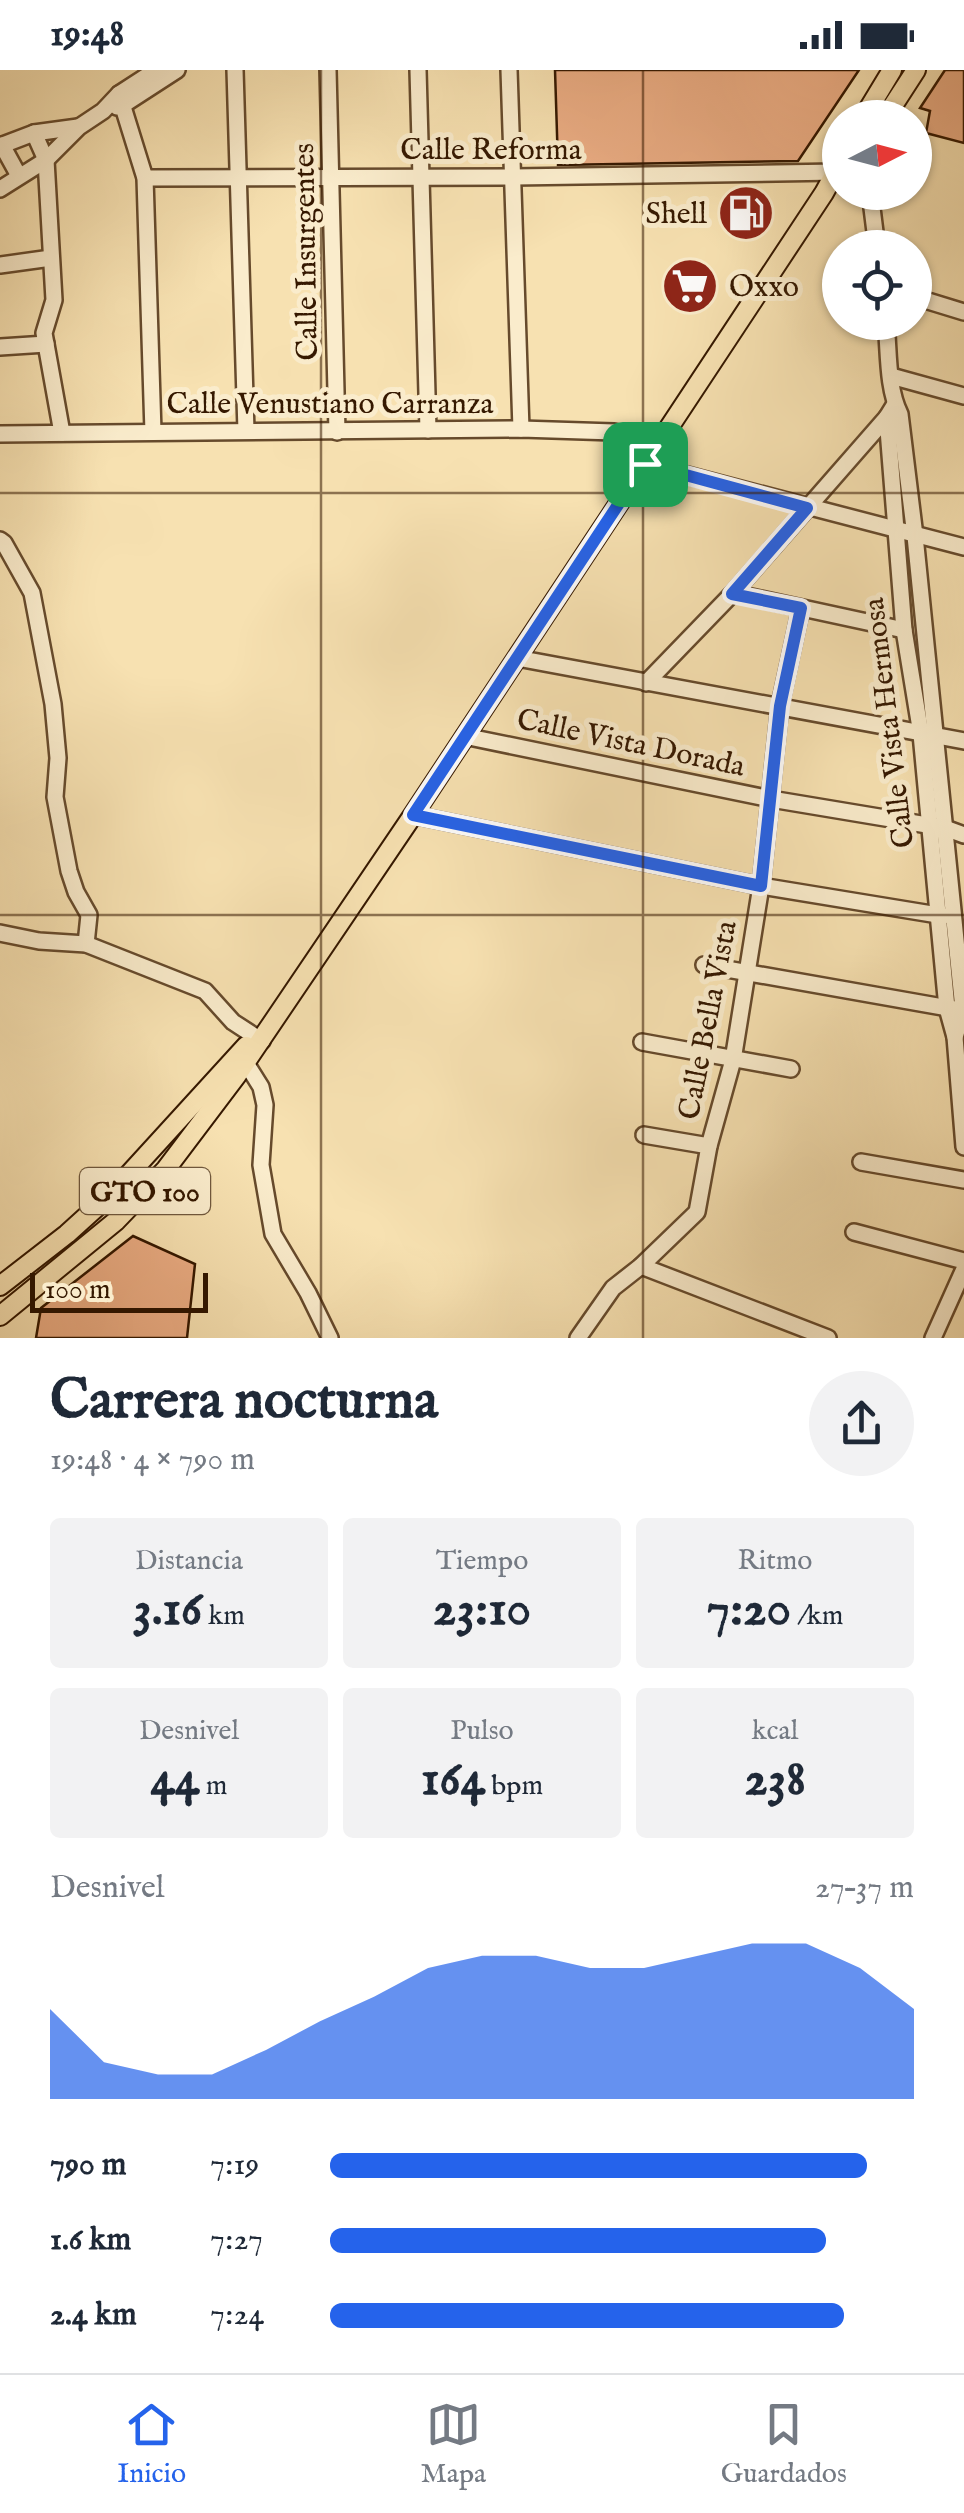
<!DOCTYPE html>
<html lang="es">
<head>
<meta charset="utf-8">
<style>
	body { margin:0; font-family:"IM FELL English",serif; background:#f2f2f3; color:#1f2937; height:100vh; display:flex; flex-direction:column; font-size:38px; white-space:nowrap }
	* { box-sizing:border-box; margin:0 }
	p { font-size:32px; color:#747a83 }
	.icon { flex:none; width:55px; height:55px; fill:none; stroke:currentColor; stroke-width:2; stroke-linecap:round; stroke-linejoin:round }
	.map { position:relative; height:1268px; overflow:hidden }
	.drawer { display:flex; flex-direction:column; background:#fff; flex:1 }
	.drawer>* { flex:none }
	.needle { width:65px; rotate:84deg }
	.buttons { position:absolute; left:822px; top:30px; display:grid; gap:20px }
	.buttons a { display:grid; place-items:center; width:110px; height:110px; border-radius:50%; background:#fff; box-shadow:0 2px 8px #0004; font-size:50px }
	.scale { position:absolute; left:30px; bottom:25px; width:178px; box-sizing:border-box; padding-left:10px; border:5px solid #351800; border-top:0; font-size:28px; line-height:35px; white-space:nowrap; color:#351800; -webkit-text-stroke:8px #faeccc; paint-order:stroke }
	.pin { position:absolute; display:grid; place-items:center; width:85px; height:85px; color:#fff; margin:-42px; border-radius:20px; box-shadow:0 5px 15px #0006 }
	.round { display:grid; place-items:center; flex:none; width:105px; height:105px; border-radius:52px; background:#f2f2f3 }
	.summary { display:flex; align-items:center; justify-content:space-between; height:170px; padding:0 50px }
	h1 { font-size:55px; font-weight:800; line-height:75px }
	.figures { display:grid; grid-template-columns:repeat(3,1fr); gap:15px; height:170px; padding:10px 50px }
	.figures div { display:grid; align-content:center; border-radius:10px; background:#f2f2f3; text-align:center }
	.figures b { font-size:50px; font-weight:800 }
	.figures small { font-size:28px; font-weight:400 }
	.figures p { font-size:28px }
	.chart { height:280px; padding:20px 50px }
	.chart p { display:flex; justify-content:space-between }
	.chart svg { width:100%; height:180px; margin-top:10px; fill:#2563eb; opacity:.7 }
	ul { padding:0 50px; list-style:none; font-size:32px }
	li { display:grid; grid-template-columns:160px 120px 1fr; align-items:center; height:75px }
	li i { height:25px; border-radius:12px; background:#2563eb }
	.status { display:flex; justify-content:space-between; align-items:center; height:70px; padding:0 50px; background:#fff; direction:ltr }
	.status svg { height:28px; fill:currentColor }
	.tab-bar { display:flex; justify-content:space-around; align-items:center; height:140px; border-top:2px solid #e0e1e3; background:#fff; font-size:28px; color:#747a83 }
	.tab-bar a { display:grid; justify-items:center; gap:5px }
	.tab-bar .selected { color:#2563eb }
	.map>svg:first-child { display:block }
	.building { fill:#eaac83; stroke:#351800; stroke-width:2.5 }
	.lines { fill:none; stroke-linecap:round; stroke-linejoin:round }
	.minor-casing { stroke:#664a2c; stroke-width:20 }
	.major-casing { stroke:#351800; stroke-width:22 }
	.minor { stroke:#faeccc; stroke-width:15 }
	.major { stroke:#f7e1b1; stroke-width:18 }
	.route-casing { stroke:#fff; stroke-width:20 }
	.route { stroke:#2563eb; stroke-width:12 }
	.grid { fill:none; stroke:#351800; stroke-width:2.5; stroke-opacity:0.55 }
	.labels { text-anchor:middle; stroke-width:10; stroke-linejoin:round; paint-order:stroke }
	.shield { fill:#faeccc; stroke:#70583d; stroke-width:2.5 }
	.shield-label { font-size:28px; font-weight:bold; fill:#351800 }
	.street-label { font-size:30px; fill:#351800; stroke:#faeccc }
	.poi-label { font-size:30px; fill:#351800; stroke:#faeccc; text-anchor:end }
</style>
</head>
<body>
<div class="status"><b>19:48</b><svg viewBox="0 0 49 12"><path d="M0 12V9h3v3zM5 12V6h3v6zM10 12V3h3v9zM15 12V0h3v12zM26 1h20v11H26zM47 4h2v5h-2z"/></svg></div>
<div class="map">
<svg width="964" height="1268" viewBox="0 0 964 1268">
	<rect width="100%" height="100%" fill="#f7e1b1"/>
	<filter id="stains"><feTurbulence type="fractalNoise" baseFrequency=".002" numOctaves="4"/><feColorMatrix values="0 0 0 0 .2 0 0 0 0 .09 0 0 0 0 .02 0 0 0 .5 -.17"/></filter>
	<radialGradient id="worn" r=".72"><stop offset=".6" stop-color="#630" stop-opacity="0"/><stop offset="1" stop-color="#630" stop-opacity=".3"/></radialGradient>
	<!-- building -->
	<g class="building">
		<path d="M555 0H859L798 91 558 95Z"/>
		<path d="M945 0H964V73L926 63 930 41 920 38Z"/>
		<path d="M680 197 712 219 702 233 669 212Z"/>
		<path d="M133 1166 195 1194 187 1268H36L41 1238Z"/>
	</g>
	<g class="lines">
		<!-- minor casing -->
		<g class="minor-casing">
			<g id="minor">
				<path d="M235 0 246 361"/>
				<path d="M328 0 337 362"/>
				<path d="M418 0 428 360"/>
				<path d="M509 0 521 359"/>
				<path d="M119 24 145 108 153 362"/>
				<path d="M117 37 123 35 177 0"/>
				<path d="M34 63 46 90 54 230 44 263 62 363"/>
				<path d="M2 75 19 106"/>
				<path d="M0 76 34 63 78 57"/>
				<path d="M145 108 514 107 837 102"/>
				<path d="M0 119 46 90 79 57 103 41 119 24 156 0"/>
				<path d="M870 122 877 178"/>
				<path d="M0 195 51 188"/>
				<path d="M915 227 964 242"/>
				<path d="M886 252C889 282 887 318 900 344L915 466 962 929 963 941 955 967"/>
				<path d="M0 277 46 274"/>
				<path d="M891 306 964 326"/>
				<path d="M895 334 887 347 904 560 921 664 947 938 955 967 964 1077"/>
				<path d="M0 364 521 359 614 362 658 373"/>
				<path d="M645 394 964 477"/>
				<path d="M0 470 4 473 32 523 53 634 58 688 55 727 69 801 76 822 89 845 86 874"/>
				<path d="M733 523 904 560"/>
				<path d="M517 588 964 671"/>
				<path d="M646 613 733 523 887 347 892 346"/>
				<path d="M464 666 771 729 945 758 964 765"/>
				<path d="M413 745 761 816 944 846"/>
				<path d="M0 863 39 871 86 874 205 921 233 952 262 971"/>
				<path d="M704 895 954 939"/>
				<path d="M642 972 791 999"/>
				<path d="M246 993 261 1017 265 1035 261 1095 273 1164 308 1223 330 1268"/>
				<path d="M644 1065 709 1076"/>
				<path d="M861 1092 964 1110"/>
				<path d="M854 1162 964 1191"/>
				<path d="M641 1196 828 1268"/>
				<path d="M578 1268 613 1218 641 1196 697 1142 709 1076 733 990 761 816 780 635 801 538"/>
				<path d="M933 1268 964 1199"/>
			</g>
		</g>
		<!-- major casing -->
		<g class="major-casing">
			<g id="major">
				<path d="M863 48 892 0"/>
				<path d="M885 48 916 0"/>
				<path d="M0 1216 67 1164 110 1125 246 976"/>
				<path d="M0 1246 116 1151 166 1099 237 1005 413 745 824 123 840 94"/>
			</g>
		</g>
		<!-- minor -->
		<use href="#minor" class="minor"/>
		<!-- major -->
		<use href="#major" class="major"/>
	</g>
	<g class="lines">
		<!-- route casing -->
		<g class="route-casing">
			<path id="route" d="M645 394 807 438 732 524 801 538 780 636 761 816 413 745Z"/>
		</g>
		<!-- route -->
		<use href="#route" class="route"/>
	</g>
	<!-- grid -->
	<path class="grid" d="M321 0V1268M643 0V1268M0 423H964M0 845H964"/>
	<!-- icons -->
	<defs>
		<g id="fuel-disc" transform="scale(2.875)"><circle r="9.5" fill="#8f2418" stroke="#faeccc"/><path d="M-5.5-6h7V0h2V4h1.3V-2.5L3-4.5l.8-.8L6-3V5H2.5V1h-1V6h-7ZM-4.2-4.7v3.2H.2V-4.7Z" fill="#fff"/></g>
		<g id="supermarket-disc" transform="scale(2.875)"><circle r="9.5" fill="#8f2418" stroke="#faeccc"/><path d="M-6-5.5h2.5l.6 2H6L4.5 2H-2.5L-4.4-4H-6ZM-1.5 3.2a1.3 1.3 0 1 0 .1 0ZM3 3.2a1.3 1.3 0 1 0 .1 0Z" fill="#fff"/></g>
	</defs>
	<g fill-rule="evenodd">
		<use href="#fuel-disc" x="746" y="143"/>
		<use href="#supermarket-disc" x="690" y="216"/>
	</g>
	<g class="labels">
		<!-- shield labels -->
		<rect class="shield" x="80" y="1098" width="130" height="46" rx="8"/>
		<g class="shield-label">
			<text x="145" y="1131">GTO 100</text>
		</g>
		<!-- street labels -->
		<g class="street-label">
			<text x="491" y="89">Calle Reforma</text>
			<text transform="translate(305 182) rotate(-91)" y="10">Calle Insurgentes</text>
			<text x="330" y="343">Calle Venustiano Carranza</text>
			<text transform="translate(888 653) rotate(-97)" y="10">Calle Vista Hermosa</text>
			<text transform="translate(631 672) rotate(12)" y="10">Calle Vista Dorada</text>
			<text transform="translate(707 950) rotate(-79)" y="10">Calle Bella Vista</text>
		</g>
		<!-- poi labels -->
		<g class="poi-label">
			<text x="707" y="153">Shell</text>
			<text x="729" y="226" text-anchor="start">Oxxo</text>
		</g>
	</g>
	<rect width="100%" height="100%" filter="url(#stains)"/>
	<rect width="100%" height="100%" fill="url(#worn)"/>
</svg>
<div class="buttons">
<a><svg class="needle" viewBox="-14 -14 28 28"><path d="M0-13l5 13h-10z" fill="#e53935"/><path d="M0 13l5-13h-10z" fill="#747a83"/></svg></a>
<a><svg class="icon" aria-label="locate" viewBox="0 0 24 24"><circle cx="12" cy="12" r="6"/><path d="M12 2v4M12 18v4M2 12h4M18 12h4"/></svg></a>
</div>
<div class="scale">100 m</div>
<div class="pin" style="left:645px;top:394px;background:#1e9e55"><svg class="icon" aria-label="arrive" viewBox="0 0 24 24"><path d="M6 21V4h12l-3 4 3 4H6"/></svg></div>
</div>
<section class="drawer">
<div class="summary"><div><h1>Carrera nocturna</h1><p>19:48 · 4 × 790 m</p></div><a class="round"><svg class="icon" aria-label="share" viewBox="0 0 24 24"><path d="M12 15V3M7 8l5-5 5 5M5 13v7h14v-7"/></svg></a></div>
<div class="figures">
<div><p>Distancia</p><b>3.16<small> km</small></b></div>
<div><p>Tiempo</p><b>23:10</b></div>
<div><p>Ritmo</p><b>7:20<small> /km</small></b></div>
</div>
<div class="figures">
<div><p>Desnivel</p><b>44<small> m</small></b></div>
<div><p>Pulso</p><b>164<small> bpm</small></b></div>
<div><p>kcal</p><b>238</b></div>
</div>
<div class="chart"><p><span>Desnivel</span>27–37 m</p>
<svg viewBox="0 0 160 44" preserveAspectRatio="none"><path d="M0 44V22L10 35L20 38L30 38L40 32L50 25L60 19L70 12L80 9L90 9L100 12L110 12L120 9L130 6L140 6L150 12L160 22V44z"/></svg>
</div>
<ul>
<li><b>790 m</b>7:19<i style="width:92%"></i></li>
<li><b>1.6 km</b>7:27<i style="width:85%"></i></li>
<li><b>2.4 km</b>7:24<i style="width:88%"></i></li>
</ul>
</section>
<nav class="tab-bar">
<a class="selected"><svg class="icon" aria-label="home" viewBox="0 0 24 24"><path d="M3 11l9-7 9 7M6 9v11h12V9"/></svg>Inicio</a>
<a><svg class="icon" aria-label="map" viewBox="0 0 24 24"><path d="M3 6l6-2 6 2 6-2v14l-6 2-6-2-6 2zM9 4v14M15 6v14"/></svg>Mapa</a>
<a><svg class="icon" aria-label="saved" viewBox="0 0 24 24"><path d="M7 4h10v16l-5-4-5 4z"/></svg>Guardados</a>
</nav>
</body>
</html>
